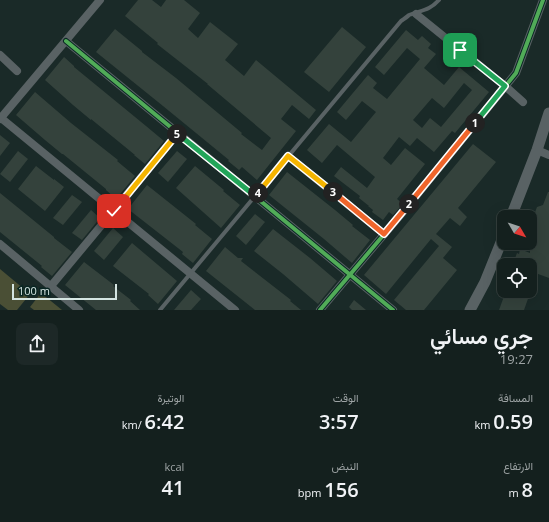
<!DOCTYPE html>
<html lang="ar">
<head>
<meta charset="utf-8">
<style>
	body { margin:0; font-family:"Open Sans",Vazirmatn,sans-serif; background:#1d2827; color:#f1f3f6; direction:rtl; height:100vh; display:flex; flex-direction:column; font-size:15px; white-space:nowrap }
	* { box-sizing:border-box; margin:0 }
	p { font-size:13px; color:#9da3a4 }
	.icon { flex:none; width:22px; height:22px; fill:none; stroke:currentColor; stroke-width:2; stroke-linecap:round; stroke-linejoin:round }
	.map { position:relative; height:310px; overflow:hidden; direction:ltr }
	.side { display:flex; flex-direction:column; background:#14201e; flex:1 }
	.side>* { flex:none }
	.needle { width:26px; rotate:129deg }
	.buttons { position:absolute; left:497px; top:210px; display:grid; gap:8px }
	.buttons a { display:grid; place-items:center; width:40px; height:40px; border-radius:8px; background:#14201e; box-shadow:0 4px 16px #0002,0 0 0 1px #333e3c; font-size:20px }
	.scale { position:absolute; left:12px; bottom:10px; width:105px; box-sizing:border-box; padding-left:4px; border:2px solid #d5e5e2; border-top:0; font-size:11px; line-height:14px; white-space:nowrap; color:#d5e5e2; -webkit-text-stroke:3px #092623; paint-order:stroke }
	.pin { position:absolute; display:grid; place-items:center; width:34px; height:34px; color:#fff; margin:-17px; border-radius:8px; box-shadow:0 2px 6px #0006 }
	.km { position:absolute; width:20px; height:20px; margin:-10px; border-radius:50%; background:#222; color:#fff; font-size:11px; line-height:20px; text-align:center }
	.round { display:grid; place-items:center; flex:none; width:42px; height:42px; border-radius:8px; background:#1d2827 }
	.head { display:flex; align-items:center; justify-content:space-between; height:68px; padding:0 16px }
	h1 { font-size:22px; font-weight:600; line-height:30px }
	.metrics { display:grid; grid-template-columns:repeat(3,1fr); gap:6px; height:68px; padding:4px 16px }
	.metrics div { display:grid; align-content:center }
	.metrics b { font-size:20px; font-weight:600 }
	.metrics small { font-size:11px; font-weight:400 }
	.metrics p { font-size:11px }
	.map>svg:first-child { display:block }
	.green { fill:#4a4f35 }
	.building { fill:#34423c; fill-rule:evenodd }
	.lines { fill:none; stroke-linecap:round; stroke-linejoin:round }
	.service { stroke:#596264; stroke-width:4 }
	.minor { stroke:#596264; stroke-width:8 }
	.tertiary { stroke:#596264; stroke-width:11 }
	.cycleway-casing { stroke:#092623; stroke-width:6 }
	.cycleway { stroke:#51ab58; stroke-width:4 }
	.split-1-casing { stroke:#fff; stroke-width:8 }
	.split-2-casing { stroke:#fff; stroke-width:8 }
	.split-3-casing { stroke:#fff; stroke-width:8 }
	.split-4-casing { stroke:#fff; stroke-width:8 }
	.split-5-casing { stroke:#fff; stroke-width:8 }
	.split-6-casing { stroke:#fff; stroke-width:8 }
	.split-1 { stroke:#22a559; stroke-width:5 }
	.split-2 { stroke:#f0652b; stroke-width:5 }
	.split-3 { stroke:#f0652b; stroke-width:5 }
	.split-4 { stroke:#f5b400; stroke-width:5 }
	.split-5 { stroke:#22a559; stroke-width:5 }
	.split-6 { stroke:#f5b400; stroke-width:5 }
</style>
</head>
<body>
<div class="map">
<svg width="549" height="310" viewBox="0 0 549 310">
	<rect width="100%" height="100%" fill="#1a2a28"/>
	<!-- green -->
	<g class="green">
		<path d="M0 269 30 294 17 310H8L0 304Z"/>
		<path d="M41 293 62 310H34L30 307Z"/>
	</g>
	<!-- building -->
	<g class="building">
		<path d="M138 0H152L161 7 166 0H184L200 13 188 29 198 38 210 22 238 44 225 60 244 76 256 60 316 110 309 119 292 105 281 119 296 131 257 180 242 167 239 170 228 161 229 160 163 106 96 52 115 29 142 51V52L176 78 242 133 241 134 262 150 271 138 207 84H208L157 44 158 43 125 16Z"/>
		<path d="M342 27 366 47 329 92 304 72Z"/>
		<path d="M406 30 418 40 422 36 431 44 428 48 436 54 424 68 444 85 459 67 489 92 455 133 452 131 434 152 417 138 410 146 399 137 383 158 391 165 405 148 425 164 397 199 403 204 393 215 389 212 383 220 372 212 373 210 368 206H369L359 198 360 196 334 176 341 167 367 188 375 177 337 145 322 163 307 150 329 124 351 142 376 112 362 101 346 120 337 112 368 75 377 83 373 88 387 99 420 59 407 48 384 75 375 67ZM464 83 472 90 441 127 430 118 422 128 413 120 432 98 444 108Z"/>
		<path d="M64 57 74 66V67L146 126 164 141 145 164 134 155H135L91 119V120L73 105 45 80Z"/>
		<path d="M35 92 71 123 118 160 117 161 135 176 116 199 106 190V189L63 154H62L45 140 16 115Z"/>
		<path d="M0 135 10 143 0 156Z"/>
		<path d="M473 144 496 162 458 208 467 217 460 226 450 218 436 234 452 247 443 258 457 270 424 310H406L394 300 439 246 431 239 386 294 364 275Z"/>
		<path d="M18 151 28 159 10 182 0 174Z"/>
		<path d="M177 151 187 159 168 182 158 173Z"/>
		<path d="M36 166 54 180V179L64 187 45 211 18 189Z"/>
		<path d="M195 166 224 190 223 191 240 205 221 228 176 188Z"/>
		<path d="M287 172 335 210 353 225 352 226 370 240 352 263 324 239 269 195Z"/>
		<path d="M147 185 196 224 195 225 212 239 193 263 182 254 183 252 128 209Z"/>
		<path d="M548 192H549V278L530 271V265H515L516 262 514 261 517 253 519 254 520 249 530 253V226L532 221 530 220V219L532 214 534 215 537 207 543 205Z"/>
		<path d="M0 193 54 237V238L72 252 52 276 41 267 42 266 0 232Z"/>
		<path d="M72 195 82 202 63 225 53 218Z"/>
		<path d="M91 210 100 218 82 240 72 233Z"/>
		<path d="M255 214 265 222 246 245 236 236Z"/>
		<path d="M113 228 123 237 104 260 94 251Z"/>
		<path d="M273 229 310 258 337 281 318 304 283 274 254 251Z"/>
		<path d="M132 243 177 281 158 304 148 295 149 294 113 266Z"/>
		<path d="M225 247 238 258H243L241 261 291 300 290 301 301 310H255L206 271Z"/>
		<path d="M84 262 114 285 113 286 131 300 130 301 140 310H96L65 285Z"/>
		<path d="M191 290 201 299 191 310H174Z"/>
		<path d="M506 291H515L529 296 524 310H499Z"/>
		<path d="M354 300 366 310H352L349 307Z"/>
	</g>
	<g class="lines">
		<!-- service -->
		<path class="service" d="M160 310 401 21C404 19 407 17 409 15 422 10 429 11 439 0"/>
		<!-- minor -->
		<g class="minor">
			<path d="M416 14 505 86 523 102"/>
			<path d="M66 41 393 310"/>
			<path d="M0 55 17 71"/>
			<path d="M1 118 235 310"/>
			<path d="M0 119 100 0"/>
			<path d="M537 150 549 155"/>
			<path d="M288 156 384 234"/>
			<path d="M0 244 79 310"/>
			<path d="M51 286 178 133"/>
			<path d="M320 310 403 212 516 73 543 0"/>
		</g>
		<!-- tertiary -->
		<g class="tertiary">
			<path d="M511 217 537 150 549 113"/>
			<path d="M470 310 485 282 504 235"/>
		</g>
		<!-- cycleway casing -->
		<g class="cycleway-casing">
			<g id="cycleway">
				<path d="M66 41 393 310"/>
				<path d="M320 310 403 212 516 73 543 0"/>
			</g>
		</g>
		<!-- cycleway -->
		<use href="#cycleway" class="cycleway"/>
	</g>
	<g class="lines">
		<!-- split-1 casing -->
		<g class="split-1-casing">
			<path id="split-1" d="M460 50 505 86 475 123"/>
		</g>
		<!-- split-2 casing -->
		<g class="split-2-casing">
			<path id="split-2" d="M409 204 475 123"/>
		</g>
		<!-- split-3 casing -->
		<g class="split-3-casing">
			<path id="split-3" d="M333 192 384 234 409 204"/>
		</g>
		<!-- split-4 casing -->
		<g class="split-4-casing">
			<path id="split-4" d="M258 193 288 156 333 192"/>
		</g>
		<!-- split-5 casing -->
		<g class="split-5-casing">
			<path id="split-5" d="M177 134H178L255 196 258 193"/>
		</g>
		<!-- split-6 casing -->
		<g class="split-6-casing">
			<path id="split-6" d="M114 211 177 134"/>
		</g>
		<!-- split-1 -->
		<use href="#split-1" class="split-1"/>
		<!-- split-2 -->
		<use href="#split-2" class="split-2"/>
		<!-- split-3 -->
		<use href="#split-3" class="split-3"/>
		<!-- split-4 -->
		<use href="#split-4" class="split-4"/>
		<!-- split-5 -->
		<use href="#split-5" class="split-5"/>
		<!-- split-6 -->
		<use href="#split-6" class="split-6"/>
	</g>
</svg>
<div class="buttons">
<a><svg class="needle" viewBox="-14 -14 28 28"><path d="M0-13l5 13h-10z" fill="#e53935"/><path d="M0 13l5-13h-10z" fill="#9da3a4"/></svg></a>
<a><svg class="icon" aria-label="locate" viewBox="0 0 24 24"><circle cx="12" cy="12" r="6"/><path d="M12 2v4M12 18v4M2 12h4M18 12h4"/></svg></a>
</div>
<div class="scale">100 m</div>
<div class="pin" style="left:460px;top:50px;background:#1e9e55"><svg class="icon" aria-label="arrive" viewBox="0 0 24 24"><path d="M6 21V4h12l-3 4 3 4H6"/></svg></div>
<div class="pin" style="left:114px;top:211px;background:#d93025"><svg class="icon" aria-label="check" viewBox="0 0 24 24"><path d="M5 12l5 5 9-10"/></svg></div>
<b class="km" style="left:475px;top:123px">1</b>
<b class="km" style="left:409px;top:204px">2</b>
<b class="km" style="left:333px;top:192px">3</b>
<b class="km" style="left:258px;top:193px">4</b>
<b class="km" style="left:177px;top:134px">5</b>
</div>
<section class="side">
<div class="head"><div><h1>جري مسائي</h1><p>19:27</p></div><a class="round"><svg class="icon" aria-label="share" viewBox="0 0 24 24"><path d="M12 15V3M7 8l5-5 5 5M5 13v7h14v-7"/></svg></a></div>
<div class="metrics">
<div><p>المسافة</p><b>0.59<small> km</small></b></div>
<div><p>الوقت</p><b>3:57</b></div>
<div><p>الوتيرة</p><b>6:42<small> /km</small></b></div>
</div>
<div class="metrics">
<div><p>الارتفاع</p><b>8<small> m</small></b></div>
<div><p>النبض</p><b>156<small> bpm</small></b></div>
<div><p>kcal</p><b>41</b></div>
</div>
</section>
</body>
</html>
